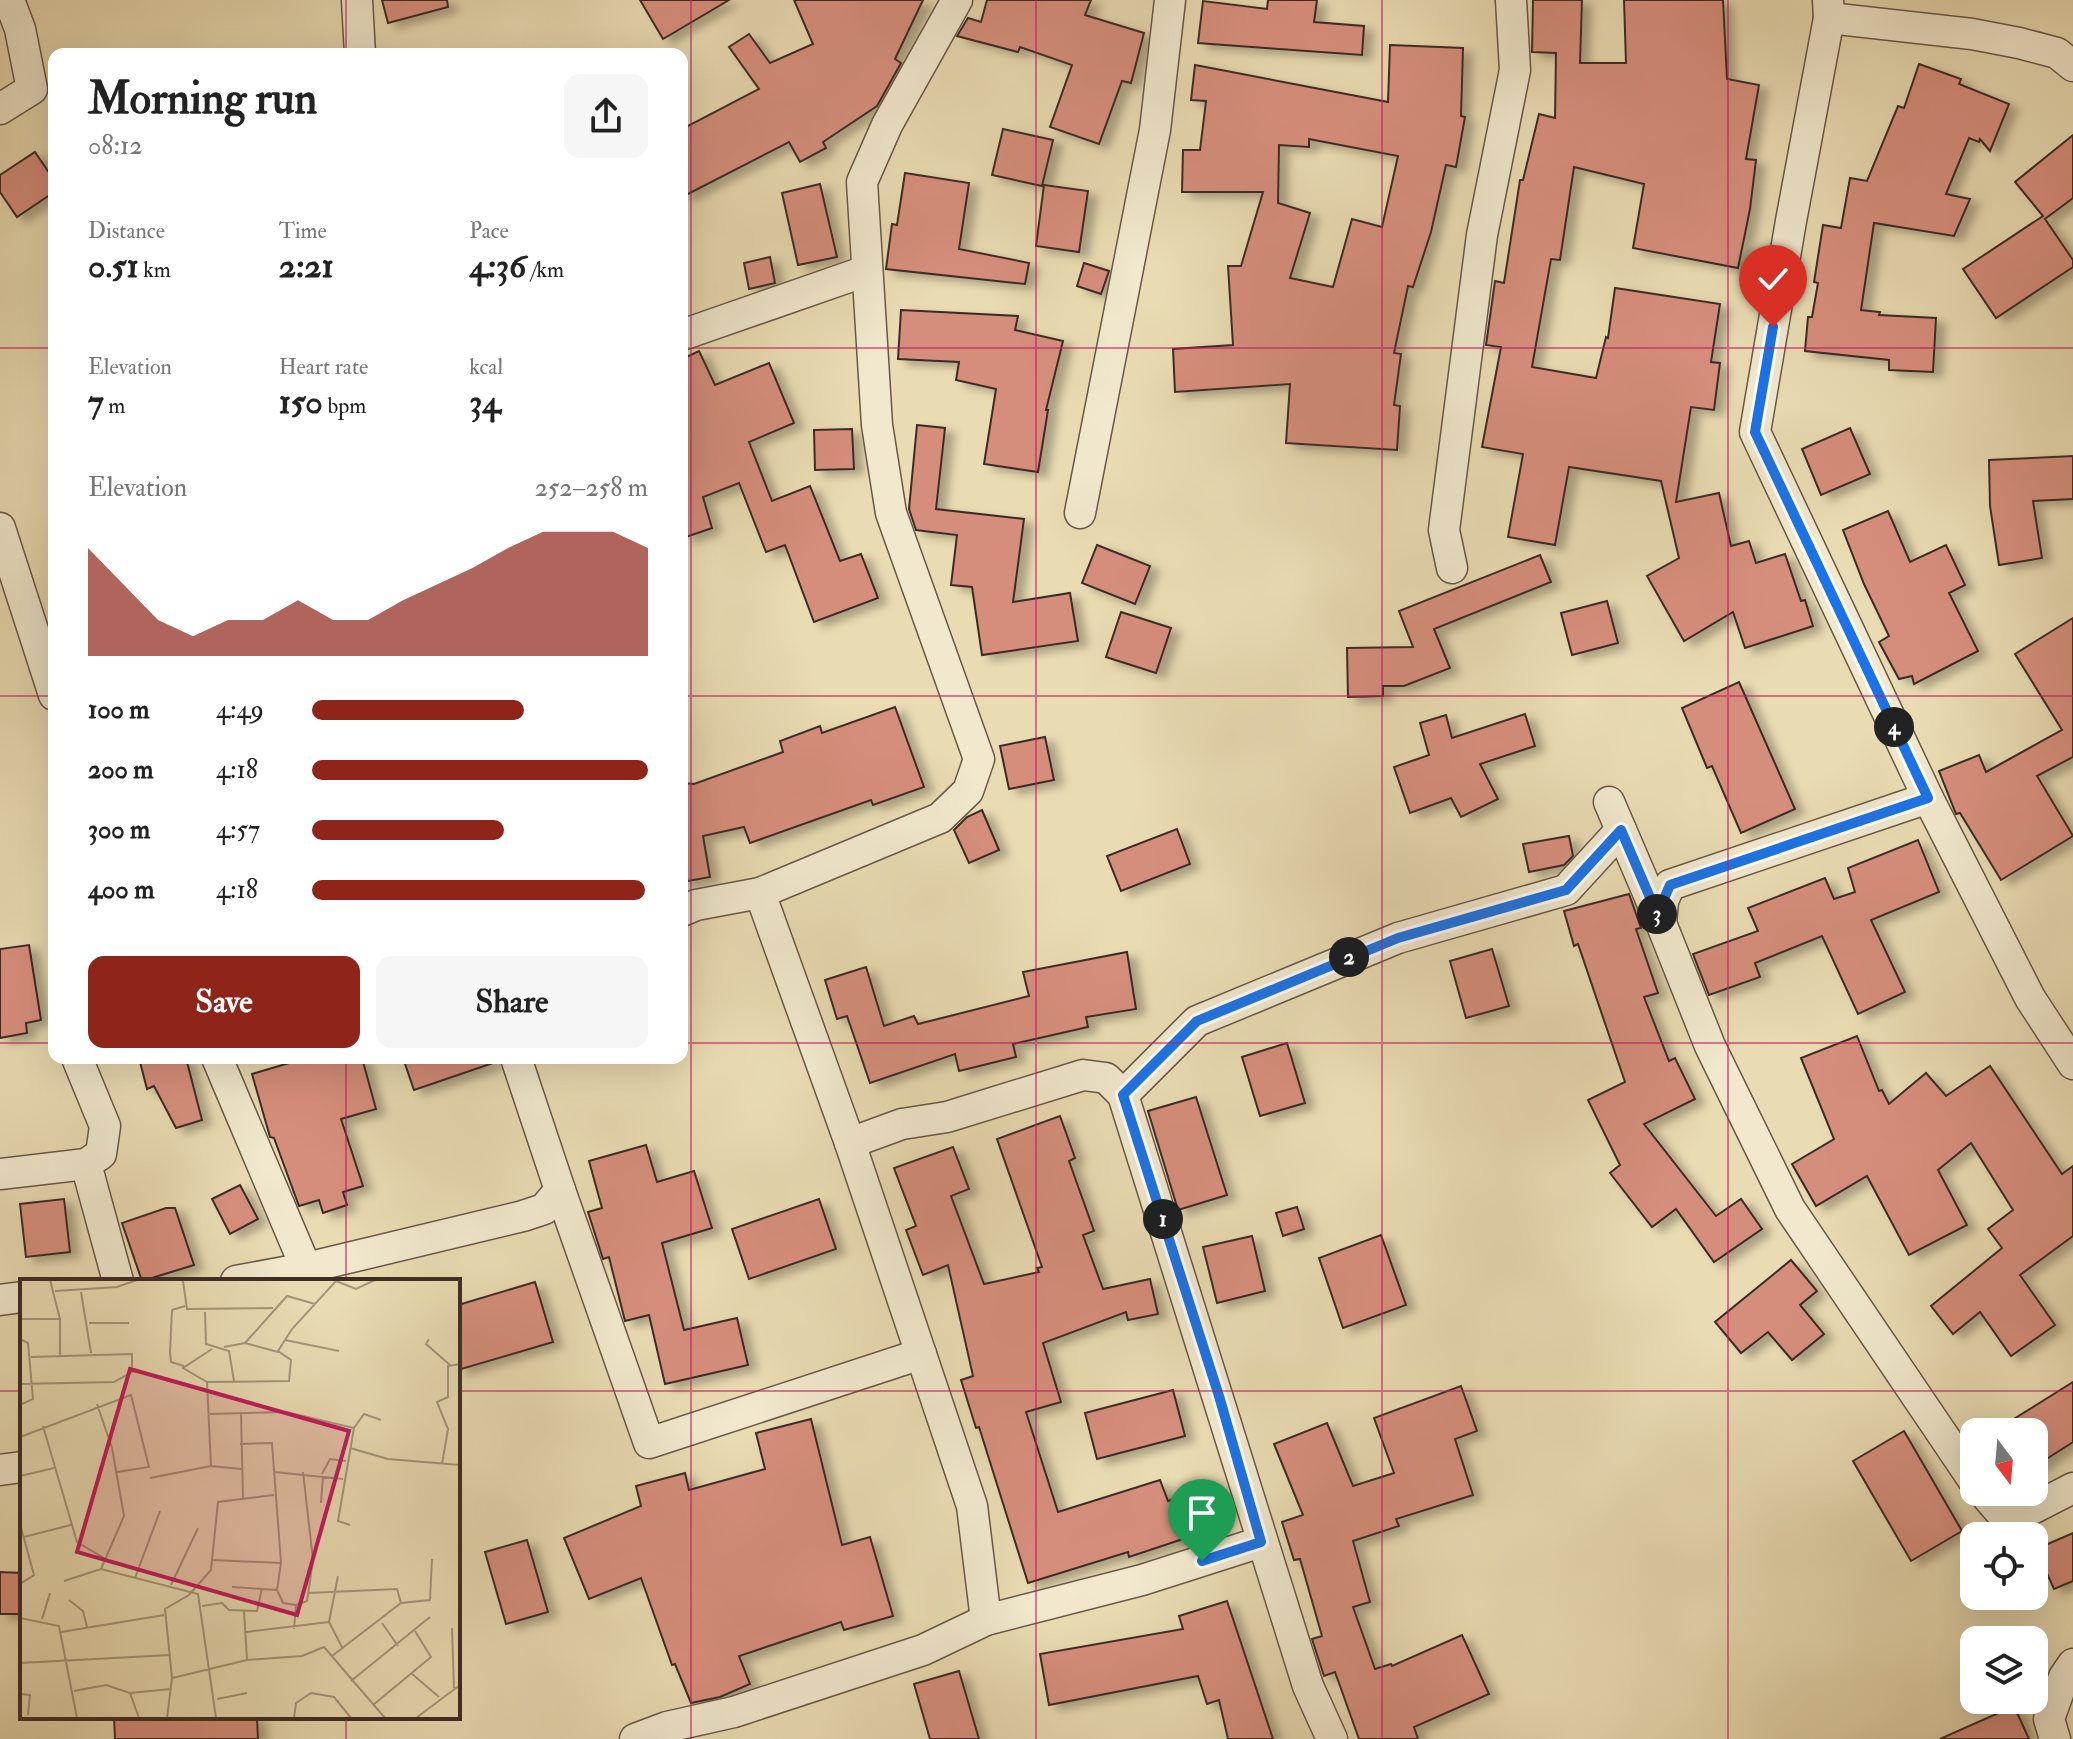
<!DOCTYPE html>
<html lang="en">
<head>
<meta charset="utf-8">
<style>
	body { margin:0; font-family:"IM FELL Double Pica",serif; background:#f6f6f6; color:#222; height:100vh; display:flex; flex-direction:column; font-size:30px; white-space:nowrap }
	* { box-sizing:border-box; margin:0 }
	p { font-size:26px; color:#767676 }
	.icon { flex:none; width:44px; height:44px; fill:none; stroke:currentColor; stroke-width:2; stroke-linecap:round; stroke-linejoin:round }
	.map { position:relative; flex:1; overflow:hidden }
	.drawer { position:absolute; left:48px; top:48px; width:640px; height:1016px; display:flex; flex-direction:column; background:#fff; border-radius:16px; box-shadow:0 8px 32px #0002 }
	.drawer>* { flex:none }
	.needle { width:52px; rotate:164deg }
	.tools { position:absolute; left:1960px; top:1418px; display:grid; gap:16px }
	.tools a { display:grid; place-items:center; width:88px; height:88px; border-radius:16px; background:#fff; box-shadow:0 8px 32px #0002; font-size:40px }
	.pin { position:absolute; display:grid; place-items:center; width:68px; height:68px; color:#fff; margin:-82px -34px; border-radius:50% 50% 50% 0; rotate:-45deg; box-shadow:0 0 8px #0007 }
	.pin .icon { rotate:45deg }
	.km { position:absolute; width:40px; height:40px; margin:-20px; border-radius:50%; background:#222; color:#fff; font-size:22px; line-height:40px; text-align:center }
	.round { display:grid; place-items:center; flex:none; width:84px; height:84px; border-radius:16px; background:#f6f6f6 }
	.overview { display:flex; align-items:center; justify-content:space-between; height:136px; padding:0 40px }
	h1 { font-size:44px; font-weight:700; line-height:60px }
	.metrics { display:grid; grid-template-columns:repeat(3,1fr); gap:12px; height:136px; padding:8px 40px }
	.metrics div { display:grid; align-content:center }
	.metrics b { font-size:34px; font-weight:700 }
	.metrics small { font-size:22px; font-weight:400 }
	.metrics p { font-size:22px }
	.chart { height:224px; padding:16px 40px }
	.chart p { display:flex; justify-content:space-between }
	.chart svg { width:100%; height:144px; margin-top:8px; fill:#8f2418; opacity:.7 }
	.button { display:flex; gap:16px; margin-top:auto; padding:16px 40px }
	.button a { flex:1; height:92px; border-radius:16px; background:#8f2418; color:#fff; font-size:32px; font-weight:700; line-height:92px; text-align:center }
	.button a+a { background:#f6f6f6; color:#222 }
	ul { padding:0 40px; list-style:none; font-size:26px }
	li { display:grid; grid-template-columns:128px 96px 1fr; align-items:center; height:60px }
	li i { height:20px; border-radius:10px; background:#8f2418 }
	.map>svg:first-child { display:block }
	.building { fill:#d68e7c; stroke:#3d2c25; stroke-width:2; fill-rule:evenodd; filter:url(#shadow) }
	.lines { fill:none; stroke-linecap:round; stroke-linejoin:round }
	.minor-casing { stroke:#685848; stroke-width:33 }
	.minor { stroke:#f1e8cd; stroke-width:30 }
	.route-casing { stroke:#fff; stroke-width:16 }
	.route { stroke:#1a73e8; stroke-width:10 }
	.grid { fill:none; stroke:#c2185b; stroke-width:2; stroke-opacity:0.55 }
	.inset-road { fill:none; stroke:#a4957a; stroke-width:2 }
	.view { fill:#c2185b; fill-opacity:0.15; stroke:#c2185b; stroke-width:4 }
	.inset-edge { fill:none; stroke:#3d2c25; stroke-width:4 }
</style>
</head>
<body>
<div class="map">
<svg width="2073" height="1739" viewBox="0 0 2073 1739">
	<defs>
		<filter id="shadow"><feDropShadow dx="9" dy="5" stdDeviation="4" flood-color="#0004"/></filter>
	</defs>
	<rect width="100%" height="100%" fill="#e9dbb2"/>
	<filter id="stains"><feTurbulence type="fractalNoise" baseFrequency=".0025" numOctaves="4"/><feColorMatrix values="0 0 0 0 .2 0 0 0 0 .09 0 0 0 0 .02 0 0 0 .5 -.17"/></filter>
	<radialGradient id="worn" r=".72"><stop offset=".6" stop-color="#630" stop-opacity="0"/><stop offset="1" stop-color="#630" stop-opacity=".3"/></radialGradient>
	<!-- building -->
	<g class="building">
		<path d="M382 0H447L448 7 388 23Z"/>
		<path d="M640 0H729L663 39Z"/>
		<path d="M794 0H923L895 59 901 63 877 106 823 142 826 148 800 162 789 142 682 197V129L759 89 729 47 749 34 770 63 813 44Z"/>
		<path d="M987 0H1091L1085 15 1144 33 1131 83 1122 81 1099 144 1050 127 1072 65 1020 47 1018 52 957 36 968 18 981 22Z"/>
		<path d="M1268 0H1317L1314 22 1364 26 1362 55 1198 43 1203 1 1267 9Z"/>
		<path d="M1533 0H1582L1580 63H1626L1624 0H1723L1727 79 1759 85 1746 159 1756 160 1750 209 1738 268 1633 248 1644 184 1574 167 1560 260 1551 259 1532 367 1596 378 1606 337 1608 338 1615 288 1720 304 1711 362 1720 363 1714 410 1691 407 1676 502 1719 493 1731 546 1749 541 1756 563 1785 554 1801 601 1805 600 1813 626 1745 648 1733 612 1684 641 1647 576 1679 558 1661 481 1569 467 1555 545 1508 537 1523 454 1482 447 1501 347 1486 345 1495 281 1504 283 1520 180H1523L1539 114 1555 118 1556 53 1532 52Z"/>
		<path d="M1390 45 1463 48 1461 116 1465 117 1456 167 1446 165 1431 232 1413 287 1408 286 1394 353 1401 354 1394 405 1400 406 1397 450 1286 443 1290 384 1175 392 1173 349 1233 345 1228 266H1241L1263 192H1182L1183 150H1200L1206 101 1191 100 1195 65 1388 102ZM1309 139 1398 156 1382 227 1352 219 1333 287 1290 278 1310 213 1278 203 1279 145 1309 147Z"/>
		<path d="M1919 64 1961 79 1959 84 2009 104 1990 151 1980 139 1979 142 1969 138 1946 194 1970 199 1954 236 1874 223 1861 310 1880 312 1879 315 1936 318 1933 372 1889 370V360L1805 351 1808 317H1812L1818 283 1814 282 1823 225 1841 228 1850 178 1867 181 1898 106 1904 108Z"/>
		<path d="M1003 129 1053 140 1042 186 992 175Z"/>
		<path d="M2073 135V198L2045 219 2073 260V267L1996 318 1963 269 2043 216 2015 182Z"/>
		<path d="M35 152 54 180V192L17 217 0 192V175Z"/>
		<path d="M905 173 969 183 959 249 1029 263 1025 284 886 269 892 224 897 225Z"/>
		<path d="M820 184 837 257 798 265 782 193Z"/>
		<path d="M1044 185 1088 191 1079 252 1036 246Z"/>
		<path d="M770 257 775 283 749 289 744 263Z"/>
		<path d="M1084 263 1109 271 1101 294 1077 286Z"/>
		<path d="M901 310 1018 316 1015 330 1063 341 1046 410H1048L1038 472 984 464 996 389 956 380 959 362 898 359Z"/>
		<path d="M699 351 715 385 769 363 794 423 749 442 772 501 810 486 840 561 861 554 878 598 814 622 785 545 766 552 739 483 703 497 712 528 686 537 682 525V359Z"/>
		<path d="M917 425 945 428 936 509 1024 519 1013 602 1070 593 1078 641 982 655 972 587 951 585 957 535 916 530 909 509Z"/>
		<path d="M1850 428 1870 474 1821 495 1802 449Z"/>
		<path d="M852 429 854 469 815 470 814 430Z"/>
		<path d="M2073 456V499L2033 501 2042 558 1999 565 1990 506 1989 460Z"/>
		<path d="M1888 511 1910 562 1946 545 1965 585 1949 593 1978 651 1914 684 1912 676 1899 679 1879 642 1889 636 1864 584 1843 530Z"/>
		<path d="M1097 545 1150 566 1135 604 1082 583Z"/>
		<path d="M1540 555 1551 582 1434 629 1450 668 1404 686H1383V696L1348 697 1347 648 1413 647 1399 611Z"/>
		<path d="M1607 601 1618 643 1572 655 1561 613Z"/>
		<path d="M1121 612 1171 628 1156 673 1106 657Z"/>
		<path d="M2073 618V757L2037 776 2073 836 2001 880 1960 813 1956 814 1939 771 1979 755 1986 772 2062 730 2015 654Z"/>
		<path d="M1739 682 1795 809 1741 833 1712 766 1707 768 1682 708Z"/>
		<path d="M895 707 924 787 873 805 871 800 750 843 744 827 703 836 710 877 682 882V783L694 784 783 752 780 741 820 726 822 733Z"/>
		<path d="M1525 714 1535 746 1480 764 1498 799 1461 817 1451 798 1410 813 1394 767 1429 755 1420 723 1446 715 1452 738Z"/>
		<path d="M1045 737 1054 780 1009 789 1000 746Z"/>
		<path d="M982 810 999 850 969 863 954 830 967 817Z"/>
		<path d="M1177 829 1190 864 1121 891 1107 856Z"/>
		<path d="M1569 836 1573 856 1564 865 1529 872 1523 844Z"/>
		<path d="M1918 840 1939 892 1871 920 1905 992 1858 1014 1822 936 1755 963 1760 977 1709 995 1693 954 1758 931 1748 908 1825 878 1834 899 1855 892 1848 868Z"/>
		<path d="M1629 894 1641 928 1636 929 1658 993 1644 997 1669 1061 1675 1058 1695 1099 1644 1124 1716 1216 1741 1199 1762 1229 1714 1262 1676 1209 1652 1227 1610 1173 1620 1165 1588 1100 1625 1082 1578 944 1574 946 1564 911Z"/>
		<path d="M29 945 41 1020 26 1023 27 1033 0 1038V949Z"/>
		<path d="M1492 949 1509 1006 1466 1018 1450 961Z"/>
		<path d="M1127 952 1136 1009 1086 1017 1088 1027 1013 1044 1016 1057 959 1071 955 1054 870 1083 847 1016 837 1019 825 980 866 967 884 1026 914 1016 918 1024 1029 996 1023 972Z"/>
		<path d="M1857 1036 1879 1091 1882 1090 1889 1104 1926 1073 1946 1096 1990 1066 2062 1174 2073 1166V1236L2020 1275 2055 1325 2011 1356 1980 1312 1953 1334 1931 1306 2002 1248 1988 1229 2013 1210 1971 1143 1938 1170 1967 1225 1909 1255 1867 1176 1816 1206 1792 1164 1834 1139 1801 1058Z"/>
		<path d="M1287 1043 1305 1103 1260 1116 1242 1057Z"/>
		<path d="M139 1058H186L202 1120 176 1128 154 1086 147 1089Z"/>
		<path d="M306 1058H362L376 1109 341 1119 363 1186 343 1192 347 1205 323 1213 319 1200 299 1206 274 1138 270 1137 252 1074Z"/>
		<path d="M403 1058H496V1062L414 1090Z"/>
		<path d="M1196 1097 1227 1195 1178 1210 1148 1111Z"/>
		<path d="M1060 1116 1075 1158 1069 1161 1094 1231 1083 1235 1103 1289 1150 1279 1158 1314 1128 1320 1126 1312 1043 1343 1061 1402 1026 1412 1058 1512 1160 1480 1168 1501 1194 1492 1207 1531 1129 1557 1128 1552 1028 1583 979 1427 976 1428 961 1380 973 1376 948 1265 923 1275 906 1230 916 1226 894 1168 953 1147 969 1189 951 1196 984 1284 1039 1272 1037 1268 1042 1267 997 1139Z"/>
		<path d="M646 1145 657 1182 694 1171 712 1228 662 1243 684 1330 737 1318 748 1365 665 1384 649 1315 625 1321 609 1257 603 1259 588 1212 602 1208 589 1161Z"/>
		<path d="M240 1185 258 1219 230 1234 212 1199Z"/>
		<path d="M64 1199 70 1252 26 1257 20 1204Z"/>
		<path d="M819 1199 836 1249 749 1279 732 1229Z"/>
		<path d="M1297 1207 1304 1229 1283 1236 1276 1213Z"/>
		<path d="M166 1208H175L194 1265 142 1281 122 1223Z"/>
		<path d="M1381 1235 1406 1305 1343 1328 1319 1258Z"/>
		<path d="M1252 1236 1265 1291 1217 1303 1203 1247Z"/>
		<path d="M1791 1260 1817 1291 1800 1305 1824 1334 1792 1360 1768 1332 1741 1353 1715 1322Z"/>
		<path d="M535 1282 553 1342 458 1370V1305Z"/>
		<path d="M2073 1382V1442L2034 1467V1432H1993Z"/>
		<path d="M1461 1386 1477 1431 1455 1439 1473 1495 1396 1519 1399 1526 1353 1541 1370 1602 1353 1607 1375 1669 1391 1664 1392 1666 1462 1635 1489 1694 1414 1727 1418 1739H1359L1335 1672 1324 1676 1312 1639 1322 1636 1300 1559 1294 1560 1282 1522 1303 1515 1274 1444 1327 1423 1353 1486 1394 1473 1374 1418Z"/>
		<path d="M1173 1390 1185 1436 1097 1459 1085 1413Z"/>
		<path d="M811 1419 842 1545 870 1537 893 1616 844 1630 841 1622 739 1656 750 1684 720 1697 691 1703 675 1664 672 1665 641 1578 589 1599 564 1538 641 1506 636 1486 685 1473 689 1490 765 1469 756 1433Z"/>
		<path d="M1904 1431 1962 1531 1911 1561 1853 1461Z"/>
		<path d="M2073 1533V1581L2054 1589 2036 1549Z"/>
		<path d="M527 1540 548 1612 506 1624 485 1552Z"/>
		<path d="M0 1572 22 1573V1614H0Z"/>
		<path d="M1227 1601 1273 1739H1228L1219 1700 1207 1704 1198 1676 1049 1705 1040 1654 1183 1629 1179 1616Z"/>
		<path d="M959 1671 979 1739H930L914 1684Z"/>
		<path d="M2014 1706 2029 1739H1940Z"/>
		<path d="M114 1717H257L258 1739H115Z"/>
	</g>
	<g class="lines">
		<!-- minor casing -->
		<g class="minor-casing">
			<g id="minor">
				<path d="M357 0 360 54"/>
				<path d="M1828 0 1829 18 1791 221 1755 432 1928 798 2030 998 2073 1064"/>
				<path d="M1829 18 1972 34 2019 43 2057 53 2073 66"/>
				<path d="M0 109 32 89 20 29 9 0"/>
				<path d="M682 335 866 271"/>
				<path d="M1080 513 1155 130 1170 0"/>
				<path d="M0 528 54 695"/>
				<path d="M1452 568 1444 530 1482 235 1515 70 1511 0"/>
				<path d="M1928 798 1670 885 1663 901 1661 923 1710 1046 1790 1209 1974 1481"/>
				<path d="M1609 802 1661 923"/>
				<path d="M760 893 850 1143 972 1506 986 1620"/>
				<path d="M682 911 696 905 760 893 940 818 968 791 979 759 891 513 877 425 862 182 887 125 957 0"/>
				<path d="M217 1058 306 1268"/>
				<path d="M516 1058 560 1190 649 1443 921 1354"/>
				<path d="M1123 1095 1197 1021 1398 938 1566 890 1621 830"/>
				<path d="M850 1143 902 1124 947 1117 1083 1075 1106 1078 1123 1095 1308 1686 1332 1739"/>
				<path d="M86 1164 118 1281"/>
				<path d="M0 1174 86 1164 101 1154 105 1126 77 1058"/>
				<path d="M236 1281 306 1268 523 1216 544 1209 560 1190"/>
				<path d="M0 1300 22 1297"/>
				<path d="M0 1470 22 1467"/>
				<path d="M1983 1492 2001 1513 2032 1509 2073 1488"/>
				<path d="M635 1739 667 1727 734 1712 923 1650 986 1620 1142 1580 1261 1542"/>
				<path d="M2055 1739 2049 1719 2064 1677 2073 1664"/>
			</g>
		</g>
		<!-- minor -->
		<use href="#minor" class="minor"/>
	</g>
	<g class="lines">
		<!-- route casing -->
		<g class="route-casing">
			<path id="route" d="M1202 1561 1261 1542 1219 1396 1123 1095 1197 1021 1398 938 1566 890 1621 830 1661 923 1663 901 1670 885 1928 798 1755 432 1773 327"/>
		</g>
		<!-- route -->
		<use href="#route" class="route"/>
	</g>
	<!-- grid -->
	<path class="grid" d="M346 0V54M691 0V1739M1036 0V1739M1382 0V1739M1728 0V1739M0 348H54M682 348H2073M0 696H54M682 696H2073M0 1043H54M682 1043H2073M346 1058V1281M0 1391H22M458 1391H2073M346 1717V1739"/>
	<!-- overview -->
	<g transform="translate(20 1279)">
		<rect width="440" height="440" fill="#e9dbb2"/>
		<path class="inset-road" d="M30 1 40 40V76M163 2 167 30 253 29M35 12 97 8 117 1M61 13 71 74M185 33 186 65 209 72 214 102M0 40H40M69 44H109M0 60 8 64 13 120 0 126M409 60 406 65 430 86M265 61 319 72M225 64 267 17 295 25M204 68 225 64 258 73M164 87 151 83 150 73 152 31 165 27M187 103 163 89 192 70M0 105 94 103 112 93V75L11 78M77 125 92 169 104 237 81 290M190 135 266 133 334 149M221 135 223 219M23 147 57 263 84 279M0 158 111 116 129 188 97 193M330 169 368 180 440 186M422 185 428 150 417 123 428 118V87L440 85M221 190 191 187 187 103 269 102 271 81 258 72 272 50 316 2 336 10 355 1M254 193 323 200M302 195 310 180 326 182M0 197 34 189M130 199 191 187M301 224 303 197M0 245 14 296 0 305M330 246 318 242 334 149 344 135 361 141M4 258 51 246M193 281 261 284M115 299 140 232M44 302 81 290 178 315 196 439M151 306 178 249M212 308 257 311 261 284 252 164 220 165M257 311 263 324 276 326M288 314 377 310 381 324M49 321 63 332 67 348M182 327 202 324 209 331 237 332 242 309M224 332 227 381M0 339 39 347 57 439M22 340 30 314M309 343 318 297M309 343 323 370M362 344 378 367M432 349 434 409M274 350 276 326 287 322 293 281 283 193M41 353 144 336M226 353 309 343M312 377 381 324 410 321 412 280M0 384 150 376M391 394 419 418M152 399 227 381 282 377 304 368 365 439M331 402 410 338M54 412 86 406 110 414 151 410M110 414 119 439M0 415 10 416 8 436M197 420 227 414M353 426 411 378 395 352M147 439 152 399 145 330 169 316 191 291 198 223 254 216M274 439 276 424 291 414 314 418 331 439M396 439 440 406"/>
		<path class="view" d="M110 90 329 152 277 336 57 273Z"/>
		<rect width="440" height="440" class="inset-edge"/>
	</g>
	<rect width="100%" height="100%" filter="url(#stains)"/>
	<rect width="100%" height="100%" fill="url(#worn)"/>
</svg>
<div class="tools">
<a><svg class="needle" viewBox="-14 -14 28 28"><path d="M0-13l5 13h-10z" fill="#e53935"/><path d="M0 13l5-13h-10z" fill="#767676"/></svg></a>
<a><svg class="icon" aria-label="locate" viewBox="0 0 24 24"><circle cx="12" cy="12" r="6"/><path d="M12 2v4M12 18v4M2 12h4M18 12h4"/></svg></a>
<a><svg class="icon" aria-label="layers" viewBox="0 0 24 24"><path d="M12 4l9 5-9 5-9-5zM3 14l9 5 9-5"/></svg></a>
</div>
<div class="pin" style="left:1202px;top:1561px;background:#1e9e55"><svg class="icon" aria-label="arrive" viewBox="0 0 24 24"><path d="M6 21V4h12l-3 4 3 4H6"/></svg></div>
<div class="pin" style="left:1773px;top:327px;background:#d93025"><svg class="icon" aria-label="check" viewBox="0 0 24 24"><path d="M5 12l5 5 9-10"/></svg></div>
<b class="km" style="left:1163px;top:1219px">1</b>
<b class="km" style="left:1349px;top:957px">2</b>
<b class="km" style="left:1657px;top:914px">3</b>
<b class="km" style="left:1894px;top:727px">4</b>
<section class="drawer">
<div class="overview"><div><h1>Morning run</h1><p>08:12</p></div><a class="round"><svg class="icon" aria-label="share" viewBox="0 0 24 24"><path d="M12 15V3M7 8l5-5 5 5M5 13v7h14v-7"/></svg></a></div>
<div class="metrics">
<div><p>Distance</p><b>0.51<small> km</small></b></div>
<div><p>Time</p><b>2:21</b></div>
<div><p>Pace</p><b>4:36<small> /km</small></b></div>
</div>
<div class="metrics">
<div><p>Elevation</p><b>7<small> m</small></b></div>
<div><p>Heart rate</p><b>150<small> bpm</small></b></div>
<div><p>kcal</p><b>34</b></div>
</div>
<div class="chart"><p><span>Elevation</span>252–258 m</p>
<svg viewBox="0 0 160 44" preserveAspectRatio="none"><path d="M0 44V11L10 22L20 33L30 38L40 33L50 33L60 27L70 33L80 33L90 27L100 22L110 17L120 11L130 6L140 6L150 6L160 11V44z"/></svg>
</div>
<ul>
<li><b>100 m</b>4:49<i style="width:63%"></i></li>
<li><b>200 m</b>4:18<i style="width:100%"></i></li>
<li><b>300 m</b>4:57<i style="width:57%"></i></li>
<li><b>400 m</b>4:18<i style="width:99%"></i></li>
</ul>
<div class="button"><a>Save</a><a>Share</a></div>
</section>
</div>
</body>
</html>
